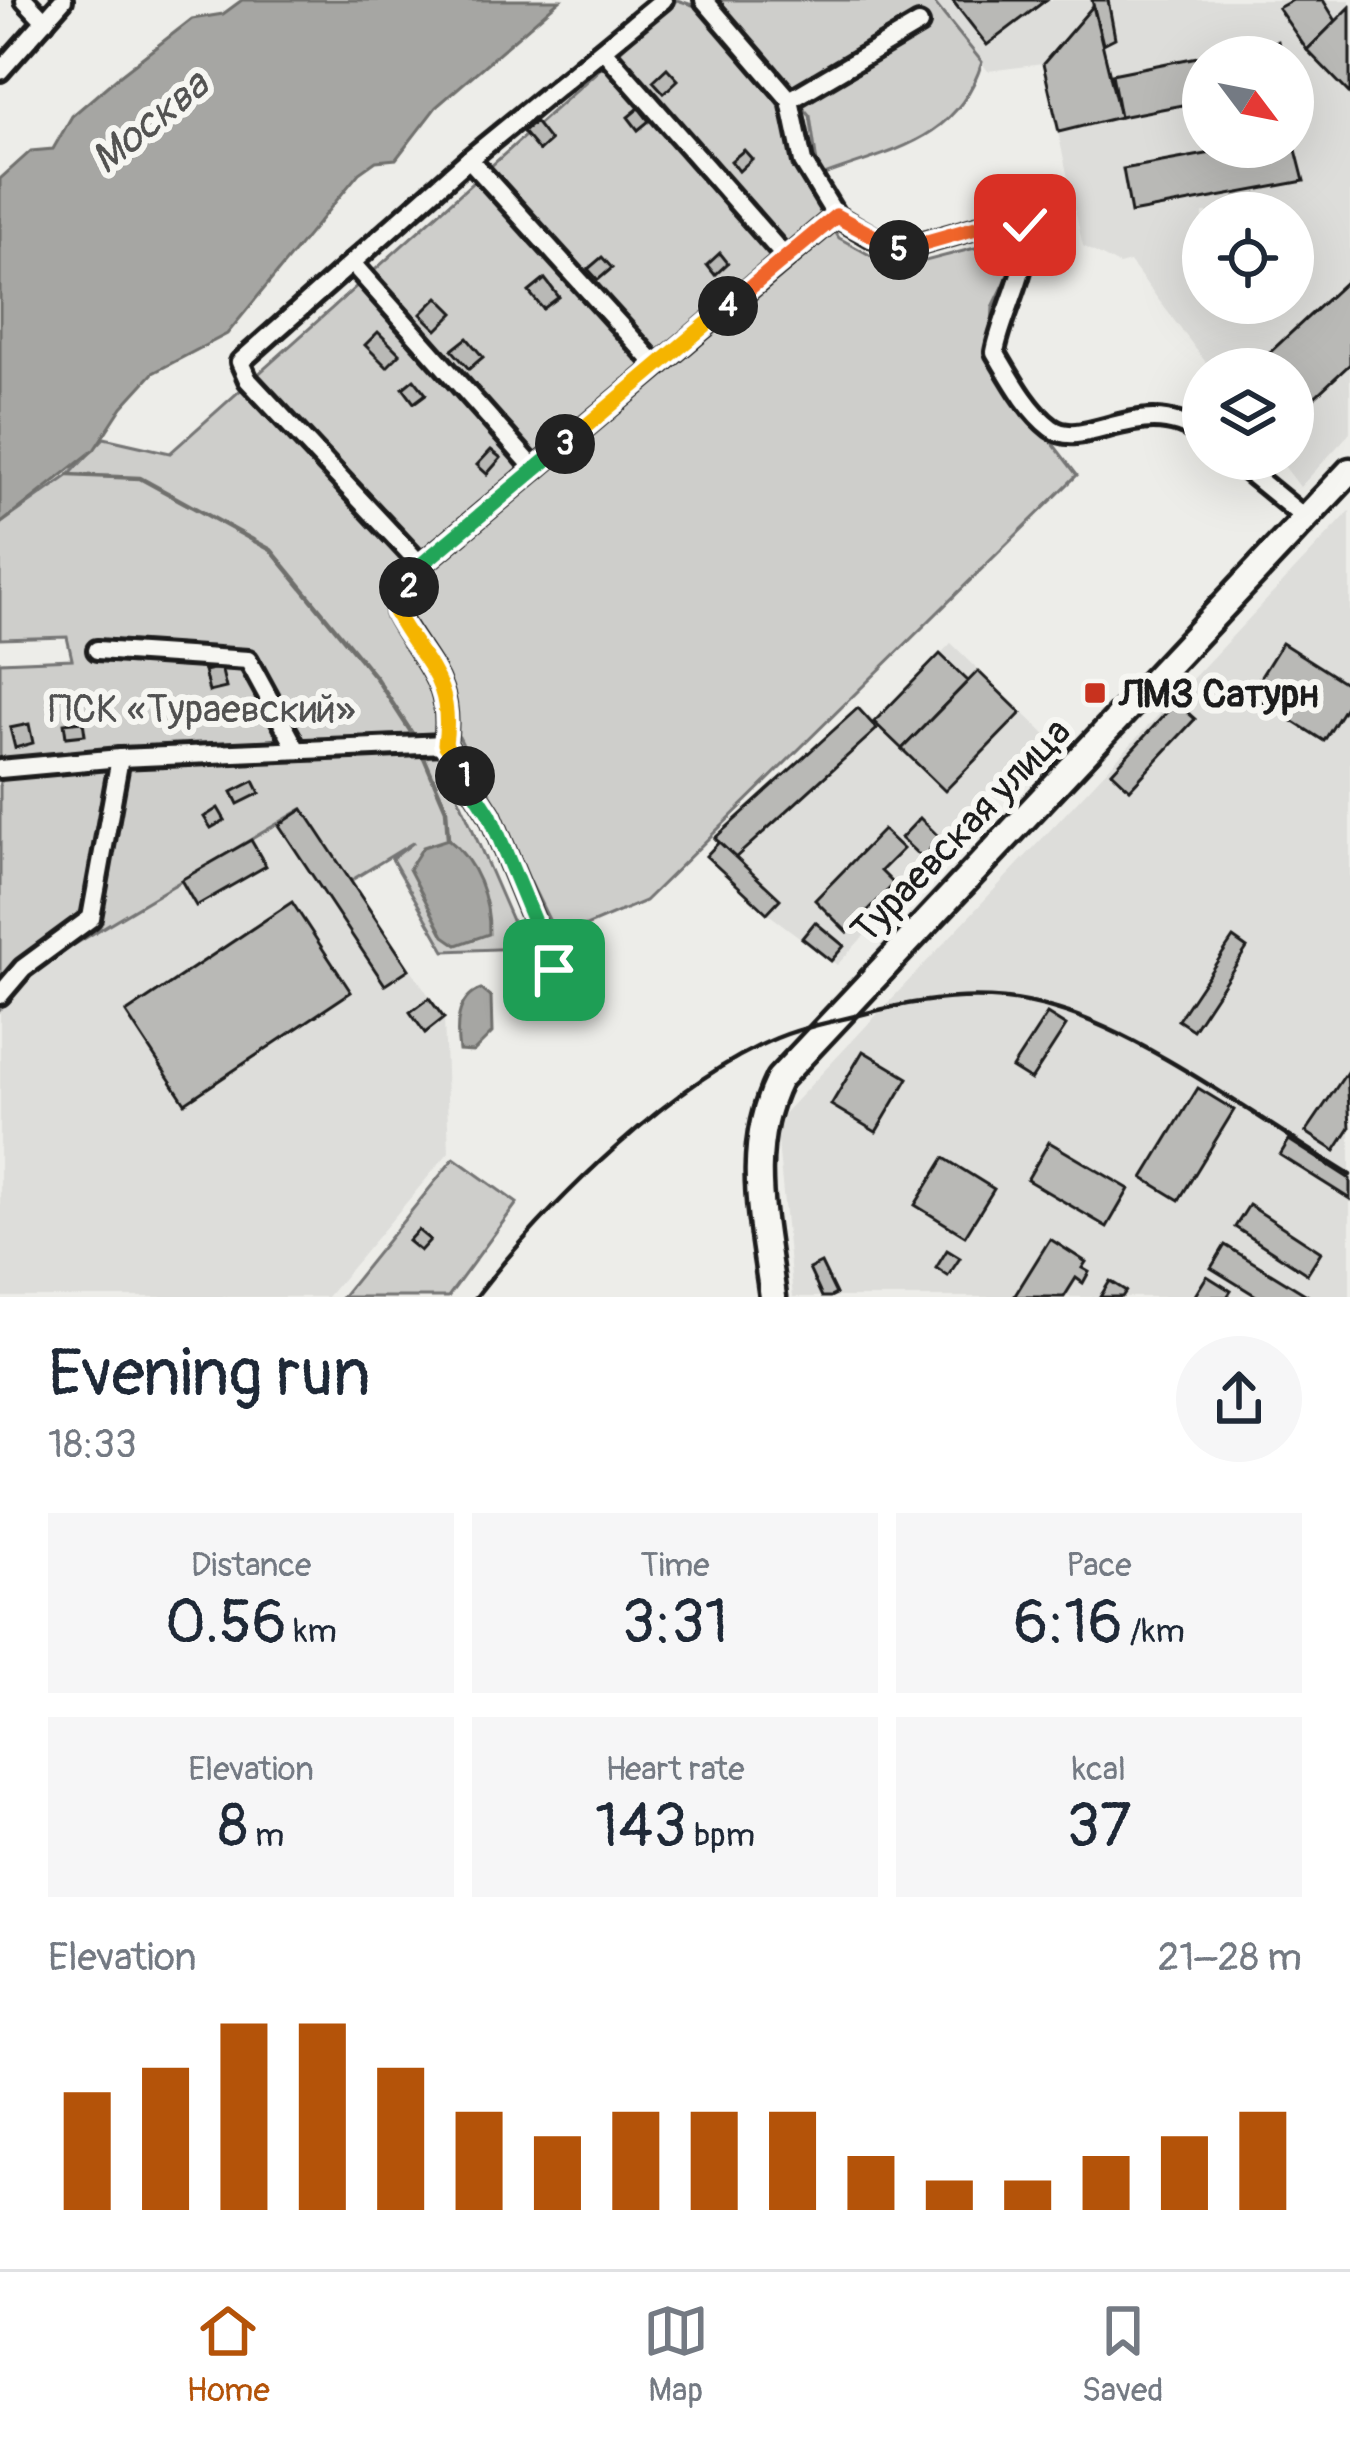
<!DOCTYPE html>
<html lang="en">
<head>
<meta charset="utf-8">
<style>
	body { margin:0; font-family:Pangolin,sans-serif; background:#f6f6f7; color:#1f2937; height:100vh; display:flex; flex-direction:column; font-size:45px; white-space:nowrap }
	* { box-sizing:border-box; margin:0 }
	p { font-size:39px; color:#747a83 }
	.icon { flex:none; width:66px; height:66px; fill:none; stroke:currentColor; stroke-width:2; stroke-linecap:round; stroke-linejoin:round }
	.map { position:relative; height:1297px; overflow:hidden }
	.drawer { display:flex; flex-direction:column; background:#fff; flex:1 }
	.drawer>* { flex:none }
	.needle { width:78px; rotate:122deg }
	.controls { position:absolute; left:1182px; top:36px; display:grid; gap:24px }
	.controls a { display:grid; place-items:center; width:132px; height:132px; border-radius:50%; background:#fff; box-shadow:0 12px 48px #0002; font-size:60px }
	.pin { position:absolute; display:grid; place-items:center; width:102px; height:102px; color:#fff; margin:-51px; border-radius:24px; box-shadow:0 6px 18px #0006 }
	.km { position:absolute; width:60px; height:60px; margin:-30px; border-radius:50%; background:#222; color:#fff; font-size:33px; line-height:60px; text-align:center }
	.round { display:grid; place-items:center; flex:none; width:126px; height:126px; border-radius:63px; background:#f6f6f7 }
	.summary { display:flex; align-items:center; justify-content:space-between; height:204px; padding:0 48px }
	h1 { font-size:66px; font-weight:600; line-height:90px }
	.stats { display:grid; grid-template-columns:repeat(3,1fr); gap:18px; height:204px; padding:12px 48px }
	.stats div { display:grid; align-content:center; border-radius:0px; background:#f6f6f7; text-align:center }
	.stats b { font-size:60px; font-weight:600 }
	.stats small { font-size:33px; font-weight:400 }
	.stats p { font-size:33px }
	.chart { height:336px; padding:24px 48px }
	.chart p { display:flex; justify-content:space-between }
	.chart svg { width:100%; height:216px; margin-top:12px; stroke:#b45309; stroke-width:6 }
	.tab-bar { display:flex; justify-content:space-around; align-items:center; height:168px; border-top:3px solid #e0e1e3; background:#fff; font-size:33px; color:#747a83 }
	.tab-bar a { display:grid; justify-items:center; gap:6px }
	.tab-bar .on { color:#b45309 }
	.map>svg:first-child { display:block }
	.built { fill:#ddddda; fill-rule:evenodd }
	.green { fill:#cececb; stroke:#757574; stroke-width:3 }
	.water { fill:#a6a6a3; stroke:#6f6f6d; stroke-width:3 }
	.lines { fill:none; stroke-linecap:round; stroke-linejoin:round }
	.stream { stroke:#6f6f6d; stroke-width:4.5 }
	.building { fill:#b9b9b6; stroke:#1c1c1c; stroke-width:3 }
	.street-casing { stroke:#1c1c1c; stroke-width:26 }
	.secondary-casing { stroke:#1c1c1c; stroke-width:33 }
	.street { stroke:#f6f6f2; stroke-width:16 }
	.secondary { stroke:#f6f6f2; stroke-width:24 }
	.rail { stroke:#1c1c1c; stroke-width:4.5 }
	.split-1-casing { stroke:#fff; stroke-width:24 }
	.split-2-casing { stroke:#fff; stroke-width:24 }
	.split-3-casing { stroke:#fff; stroke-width:24 }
	.split-4-casing { stroke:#fff; stroke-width:24 }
	.split-5-casing { stroke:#fff; stroke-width:24 }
	.split-6-casing { stroke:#fff; stroke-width:24 }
	.split-1 { stroke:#22a559; stroke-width:15 }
	.split-2 { stroke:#f5b400; stroke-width:15 }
	.split-3 { stroke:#22a559; stroke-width:15 }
	.split-4 { stroke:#f5b400; stroke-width:15 }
	.split-5 { stroke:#f0652b; stroke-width:15 }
	.split-6 { stroke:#f0652b; stroke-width:15 }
	.poi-dot { fill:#c8321e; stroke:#f6f6f2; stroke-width:4.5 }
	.labels { text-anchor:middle; stroke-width:12; stroke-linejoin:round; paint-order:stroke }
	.poi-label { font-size:39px; font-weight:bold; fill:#1c1c1c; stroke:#f6f6f2; text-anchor:start }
	.park-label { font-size:39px; fill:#515151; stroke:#f6f6f2 }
	.street-label { font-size:39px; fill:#1c1c1c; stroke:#f6f6f2 }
	.water-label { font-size:42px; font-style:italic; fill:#535352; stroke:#f6f6f2 }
</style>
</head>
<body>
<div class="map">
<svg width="1350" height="1297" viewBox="0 0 1350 1297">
	<rect width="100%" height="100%" fill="#edede9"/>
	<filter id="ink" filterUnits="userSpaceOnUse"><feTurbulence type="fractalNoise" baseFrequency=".00833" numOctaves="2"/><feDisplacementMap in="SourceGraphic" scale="24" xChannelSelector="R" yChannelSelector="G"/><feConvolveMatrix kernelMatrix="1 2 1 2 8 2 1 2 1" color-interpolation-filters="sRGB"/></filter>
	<g filter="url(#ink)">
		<!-- built -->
		<g class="built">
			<path d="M932 0H1350V433L1300 487 1279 459H1293V369H1211L1130 262 1119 265 1083 246 1043 64 988 71ZM1203 57H1293V147H1203ZM1203 213H1293V303H1203Z"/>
			<path d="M1350 511V1297H793L776 1122Z"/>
			<path d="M951 643 1048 737 837 965 767 913 706 856 719 843 715 838 858 708 875 721Z"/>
			<path d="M303 809 444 1018 449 1152 327 1297H0V1009L29 971Z"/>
		</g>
		<!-- green -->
		<g class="green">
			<path d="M677 0 708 10 787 116 804 181 839 238 895 269 1013 238 1022 248 993 307 990 362 1077 475 645 901 558 938 459 737 431 734 524 948 445 951 392 859 414 842 350 881 302 809 30 971 0 1009V662L72 659 67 637 0 639V524L69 475 104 438 170 453Z"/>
			<path d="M714 0H932L982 62C957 143 890 150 819 177L810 116Z"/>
			<path d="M454 1158 517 1203 448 1297H342Z"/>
		</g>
		<!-- water -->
		<g class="water">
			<path d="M242 0H560L436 107 396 159 376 161 359 173 227 334 153 373 122 407 94 450 0 524V179L31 151 53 149 72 116 120 75 192 19 223 14Z"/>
			<path d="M448 839C476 861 490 899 489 934L457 945 444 936 409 869 423 847Z"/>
			<path d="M481 989 491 997 492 1033 473 1052 459 1051C456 1029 455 998 481 989Z"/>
		</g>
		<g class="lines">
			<!-- stream -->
			<g class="stream">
				<path d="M69 475 140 478 271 550 376 678 415 738"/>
				<path d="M420 748 446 809 448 839"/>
			</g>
		</g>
		<!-- building -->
		<g class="building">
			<path d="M952 0H1046L987 45Z"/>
			<path d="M1092 0H1108L1115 38 1103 44Z"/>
			<path d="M1293 0H1323L1336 21 1307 50 1278 8Z"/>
			<path d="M1093 6 1120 117 1059 132 1043 64Z"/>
			<path d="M1350 7V94L1307 50Z"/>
			<path d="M1278 41 1281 57H1203V101L1120 117 1112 74Z"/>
			<path d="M667 68 678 80 664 93 653 81Z"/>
			<path d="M639 108 649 121 638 130 628 117Z"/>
			<path d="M535 122 550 141 539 151 523 132Z"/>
			<path d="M1293 138 1304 181 1131 213 1123 169 1245 147H1293Z"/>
			<path d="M744 150 752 159 739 171 731 161Z"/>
			<path d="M720 253 728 263 715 275 707 265Z"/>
			<path d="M602 257 612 268 598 280 588 269Z"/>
			<path d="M1350 278V364L1293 417V369H1252Z"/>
			<path d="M545 279 559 297 543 309 529 292Z"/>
			<path d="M438 297 454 313 437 330 421 314Z"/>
			<path d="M378 332 400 354 387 367 365 345Z"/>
			<path d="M467 338 483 357 469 369 452 350Z"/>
			<path d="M414 379 426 394 414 403 403 388Z"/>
			<path d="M491 450 501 458 487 474 477 465Z"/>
			<path d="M1282 643 1350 686V700L1324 741 1250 694Z"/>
			<path d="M940 654 968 681 902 749 874 722Z"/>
			<path d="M221 667 226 688 209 692 204 671Z"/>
			<path d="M978 671 1021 713 945 791 902 749Z"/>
			<path d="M1176 702 1195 719 1130 789 1112 772Z"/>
			<path d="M858 708 877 729 734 859 715 838Z"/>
			<path d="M83 721 85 735 66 737 64 723Z"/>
			<path d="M29 724 33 743 15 748 10 728Z"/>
			<path d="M254 781 260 793 238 804 232 792Z"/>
			<path d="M218 808 225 820 211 828 204 817Z"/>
			<path d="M303 809 409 969 385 985 279 825Z"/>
			<path d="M920 818 940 838 922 858 901 838Z"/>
			<path d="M883 830 903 849 881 871 894 884 847 932 815 900Z"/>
			<path d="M251 840 266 866 196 906 181 880Z"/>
			<path d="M719 842 780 899 767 913 706 856Z"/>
			<path d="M292 902 351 992 185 1103 126 1013Z"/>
			<path d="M815 922 844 946 831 961 802 938Z"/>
			<path d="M1233 938 1247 948 1193 1030 1178 1020Z"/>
			<path d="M429 998 444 1018 425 1033 410 1012Z"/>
			<path d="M1047 1014 1066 1026 1031 1080 1012 1068Z"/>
			<path d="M863 1051 908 1078 876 1132 831 1105Z"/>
			<path d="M1347 1072 1350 1128 1335 1151 1306 1132Z"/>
			<path d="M1198 1088 1234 1110 1179 1200 1143 1178Z"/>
			<path d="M1289 1140 1350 1179V1199L1280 1155Z"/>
			<path d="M1049 1142 1129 1189 1107 1227 1027 1180Z"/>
			<path d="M944 1158 994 1189 965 1236 915 1205Z"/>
			<path d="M1249 1205 1321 1252 1307 1274 1235 1227Z"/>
			<path d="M418 1230 430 1240 420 1251 408 1241Z"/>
			<path d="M1050 1239 1086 1262 1082 1268 1089 1272 1083 1283 1076 1278 1064 1297H1014Z"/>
			<path d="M1225 1245 1310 1297H1258L1211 1268Z"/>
			<path d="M947 1250 960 1258 948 1276 936 1268Z"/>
			<path d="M821 1263 836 1294 830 1297H822L809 1269Z"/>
			<path d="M1207 1276 1231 1291 1227 1297H1194Z"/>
			<path d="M1110 1281 1126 1291 1122 1297H1100Z"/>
		</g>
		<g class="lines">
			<!-- street casing -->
			<g class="street-casing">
				<g id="street">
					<path d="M25 0 45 21"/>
					<path d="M663 0 469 159 240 362 248 380 421 565 836 216"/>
					<path d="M704 0 790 100 803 162 836 216 896 251 1011 218 1025 225C1033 263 1002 312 995 352 1010 377 1027 410 1051 428 1085 453 1144 391 1203 436"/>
					<path d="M605 52 786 258"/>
					<path d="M0 71 63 0"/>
					<path d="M790 100 919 24"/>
					<path d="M469 159 657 366"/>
					<path d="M352 263 535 469"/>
					<path d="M1233 459 1306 519"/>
					<path d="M421 565 396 612C423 664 454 679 445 744L490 815 554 970"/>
					<path d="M97 650 248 660 297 750"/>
					<path d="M0 769 120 758 445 744"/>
					<path d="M0 995 23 968 91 918 120 758"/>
				</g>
			</g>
			<!-- secondary casing -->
			<g class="secondary-casing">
				<path id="secondary" d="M773 1297C763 1221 744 1150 779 1079L1350 471"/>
			</g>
			<!-- street -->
			<use href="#street" class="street"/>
			<!-- secondary -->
			<use href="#secondary" class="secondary"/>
			<!-- rail -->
			<path class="rail" d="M476 1297C546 1206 678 1074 787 1034 812 1025 840 1020 867 1013 927 997 995 990 1056 1009 1147 1035 1266 1124 1350 1175"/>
		</g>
	</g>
	<g class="lines" filter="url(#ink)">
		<!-- split-1 casing -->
		<g class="split-1-casing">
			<path id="split-1" d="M465 776 490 815 554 970"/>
		</g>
		<!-- split-2 casing -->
		<g class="split-2-casing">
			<path id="split-2" d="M409 587 395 612C423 664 454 679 445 744L465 776"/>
		</g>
		<!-- split-3 casing -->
		<g class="split-3-casing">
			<path id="split-3" d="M409 587 421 565 565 444"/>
		</g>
		<!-- split-4 casing -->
		<g class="split-4-casing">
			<path id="split-4" d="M565 444 728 306"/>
		</g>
		<!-- split-5 casing -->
		<g class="split-5-casing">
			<path id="split-5" d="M728 306 836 216 899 250"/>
		</g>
		<!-- split-6 casing -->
		<g class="split-6-casing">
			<path id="split-6" d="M899 250 1011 218 1025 225"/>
		</g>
		<!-- split-1 -->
		<use href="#split-1" class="split-1"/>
		<!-- split-2 -->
		<use href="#split-2" class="split-2"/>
		<!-- split-3 -->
		<use href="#split-3" class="split-3"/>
		<!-- split-4 -->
		<use href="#split-4" class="split-4"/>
		<!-- split-5 -->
		<use href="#split-5" class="split-5"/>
		<!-- split-6 -->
		<use href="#split-6" class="split-6"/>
	</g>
	<!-- markers -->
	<rect class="poi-dot" x="1083" y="681" width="24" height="24" rx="6"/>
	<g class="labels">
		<!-- poi labels -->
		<g class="poi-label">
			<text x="1119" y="707">ЛМЗ Сатурн</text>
		</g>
		<!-- park labels -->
		<g class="park-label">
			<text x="202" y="722">ПСК «Тураевский»</text>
		</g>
		<!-- street labels -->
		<g class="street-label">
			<text transform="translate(960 830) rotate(-46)" y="14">Тураевская улица</text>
		</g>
		<!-- water labels -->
		<g class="water-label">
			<text transform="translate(149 121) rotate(-39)" y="15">Москва</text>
		</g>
	</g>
</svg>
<div class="controls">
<a><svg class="needle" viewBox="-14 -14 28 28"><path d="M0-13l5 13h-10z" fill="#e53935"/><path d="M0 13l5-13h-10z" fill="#747a83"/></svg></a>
<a><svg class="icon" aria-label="locate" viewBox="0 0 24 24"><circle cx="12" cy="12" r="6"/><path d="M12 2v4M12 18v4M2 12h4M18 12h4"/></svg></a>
<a><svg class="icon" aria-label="layers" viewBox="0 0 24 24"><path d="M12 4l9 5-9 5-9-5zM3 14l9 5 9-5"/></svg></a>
</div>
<div class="pin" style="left:554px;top:970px;background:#1e9e55"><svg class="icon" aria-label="arrive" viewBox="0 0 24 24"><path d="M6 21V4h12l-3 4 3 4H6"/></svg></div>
<div class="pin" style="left:1025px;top:225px;background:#d93025"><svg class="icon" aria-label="check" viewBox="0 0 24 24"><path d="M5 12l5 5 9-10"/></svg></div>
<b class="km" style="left:465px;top:776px">1</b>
<b class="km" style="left:409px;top:587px">2</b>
<b class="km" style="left:565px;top:444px">3</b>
<b class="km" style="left:728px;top:306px">4</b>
<b class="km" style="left:899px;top:250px">5</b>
</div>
<section class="drawer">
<div class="summary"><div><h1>Evening run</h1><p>18:33</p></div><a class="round"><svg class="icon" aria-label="share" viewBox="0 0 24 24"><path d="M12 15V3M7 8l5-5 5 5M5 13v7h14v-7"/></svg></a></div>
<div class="stats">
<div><p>Distance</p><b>0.56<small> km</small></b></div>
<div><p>Time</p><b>3:31</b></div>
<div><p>Pace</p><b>6:16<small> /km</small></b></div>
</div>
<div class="stats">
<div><p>Elevation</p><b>8<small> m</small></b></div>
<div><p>Heart rate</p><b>143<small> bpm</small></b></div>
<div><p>kcal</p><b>37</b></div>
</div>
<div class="chart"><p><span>Elevation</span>21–28 m</p>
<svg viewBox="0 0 160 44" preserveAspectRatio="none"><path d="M5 44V20M15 44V15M25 44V6M35 44V6M45 44V15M55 44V24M65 44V29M75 44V24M85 44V24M95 44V24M105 44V33M115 44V38M125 44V38M135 44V33M145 44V29M155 44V24"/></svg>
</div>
</section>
<nav class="tab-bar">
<a class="on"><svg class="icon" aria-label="home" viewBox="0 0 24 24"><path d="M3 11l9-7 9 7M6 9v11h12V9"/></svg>Home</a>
<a><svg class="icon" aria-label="map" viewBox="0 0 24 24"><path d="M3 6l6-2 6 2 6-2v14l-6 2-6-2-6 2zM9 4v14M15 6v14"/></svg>Map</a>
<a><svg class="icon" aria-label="saved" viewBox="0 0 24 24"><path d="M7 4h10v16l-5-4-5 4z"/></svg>Saved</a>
</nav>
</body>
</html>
